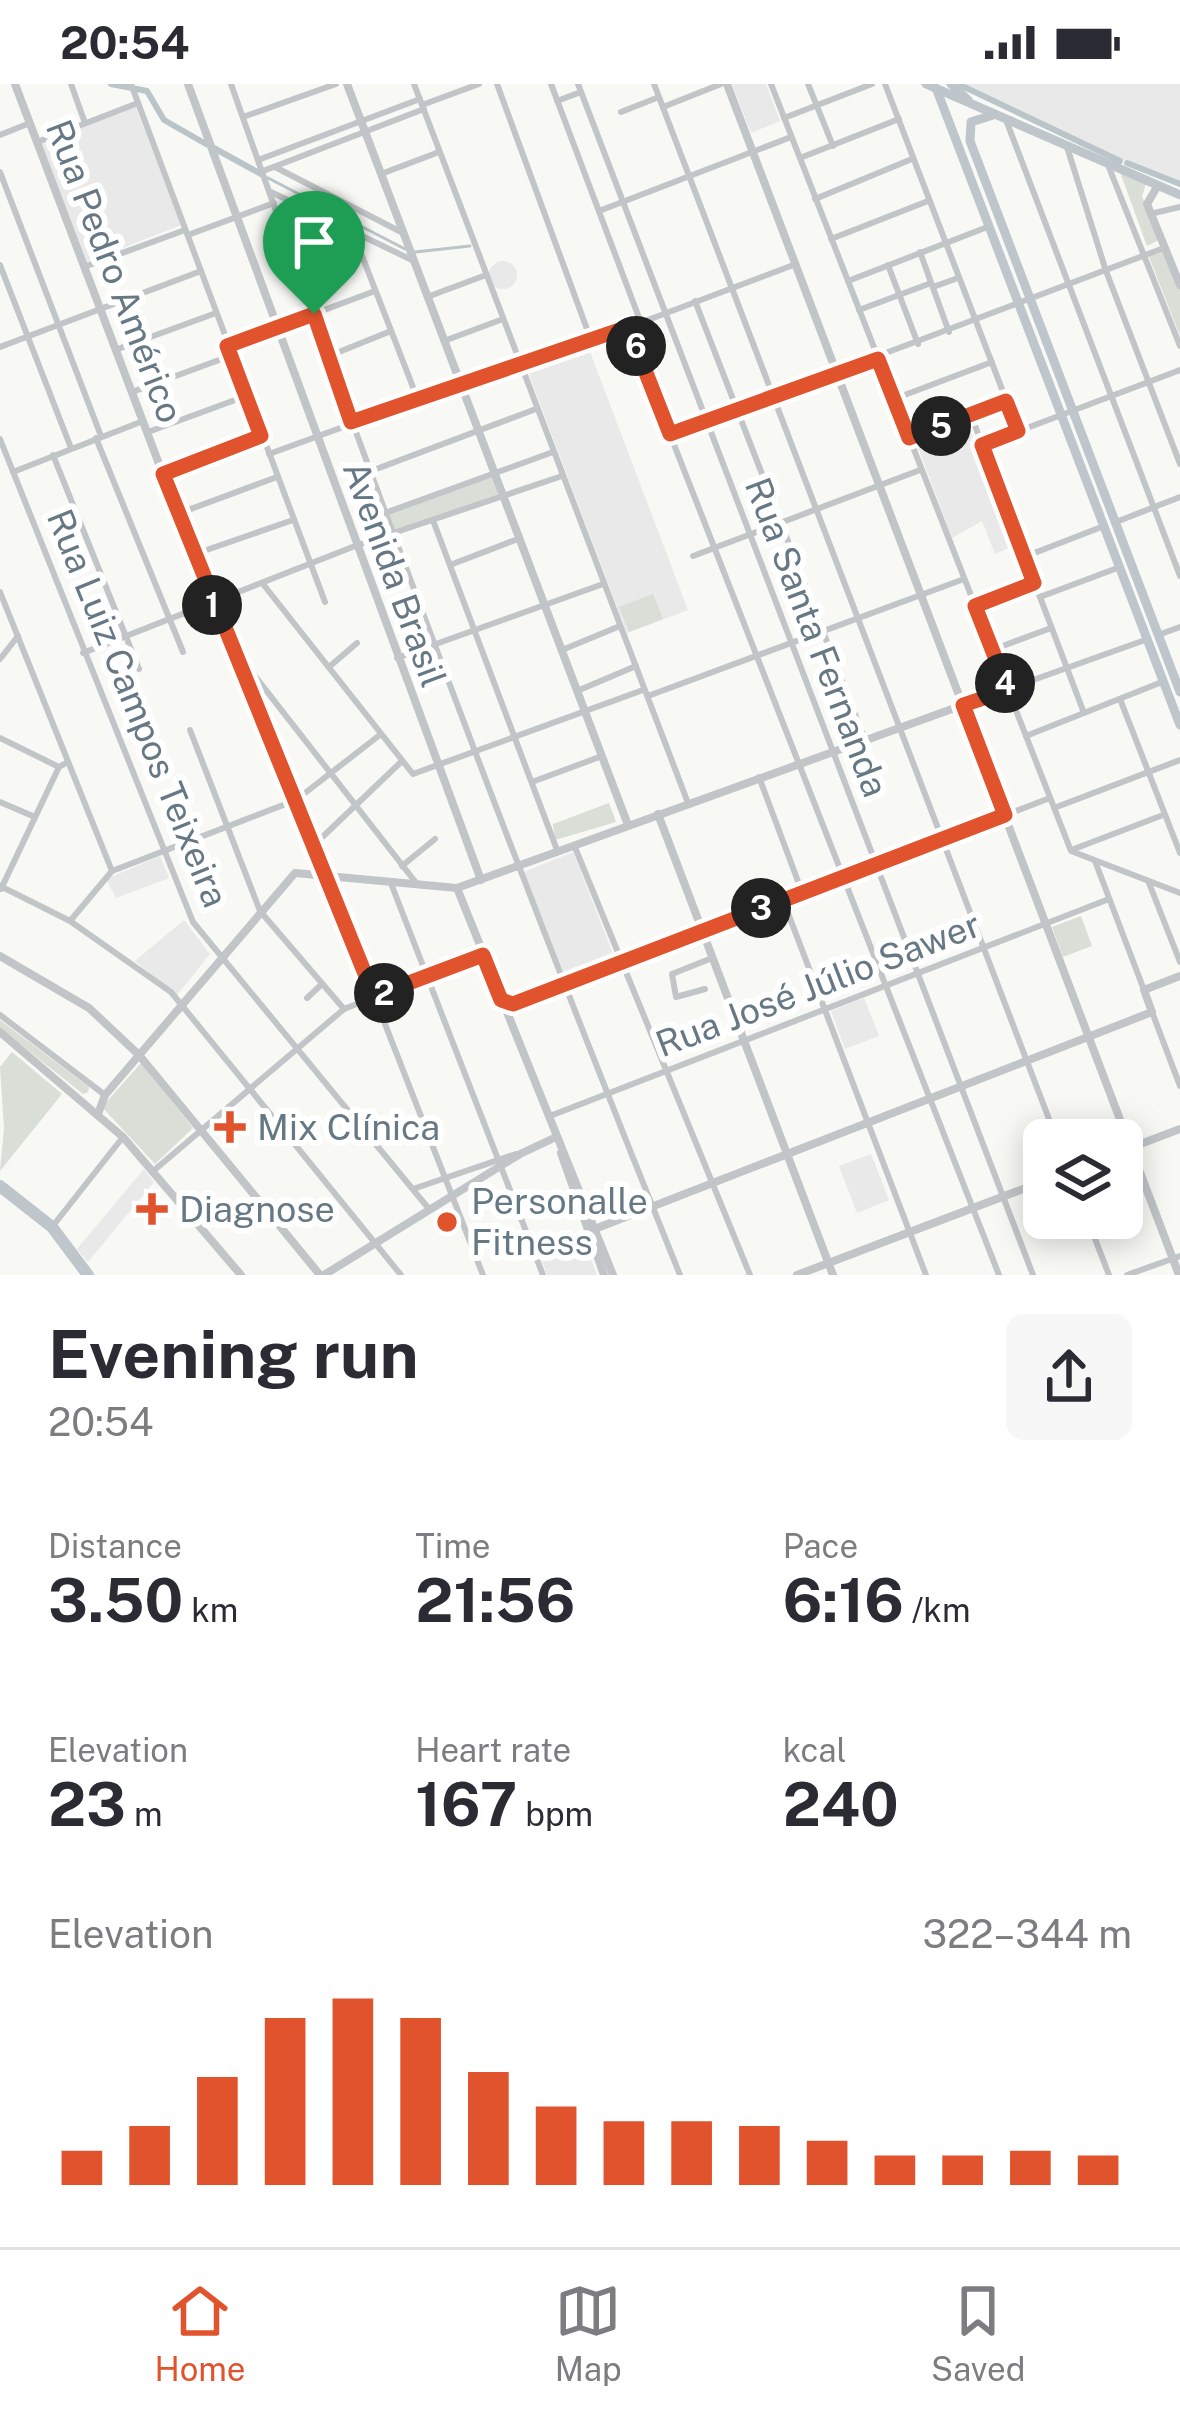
<!DOCTYPE html>
<html lang="en">
<head>
<meta charset="utf-8">
<style>
	body { margin:0; font-family:"Public Sans",sans-serif; background:#f7f7f7; color:#2b2b33; height:100vh; display:flex; flex-direction:column; font-size:45px; white-space:nowrap }
	* { box-sizing:border-box; margin:0 }
	p { font-size:39px; color:#7c7c81 }
	.icon { flex:none; width:66px; height:66px; fill:none; stroke:currentColor; stroke-width:2; stroke-linecap:round; stroke-linejoin:round }
	.map { position:relative; height:1191px; overflow:hidden }
	.details { display:flex; flex-direction:column; background:#fff; flex:1 }
	.details>* { flex:none }
	.fabs { position:absolute; left:1023px; top:1035px; display:grid; gap:24px }
	.fabs a { display:grid; place-items:center; width:120px; height:120px; border-radius:18px; background:#fff; box-shadow:0 6px 30px #0003; font-size:60px }
	.pin { position:absolute; display:grid; place-items:center; width:102px; height:102px; color:#fff; margin:-123px -51px; border-radius:50% 50% 50% 0; rotate:-45deg; box-shadow:0 0 12px #0007 }
	.pin .icon { rotate:45deg }
	.km { position:absolute; width:60px; height:60px; margin:-30px; border-radius:50%; background:#222; color:#fff; font-size:33px; line-height:60px; text-align:center }
	.round { display:grid; place-items:center; flex:none; width:126px; height:126px; border-radius:18px; background:#f7f7f7 }
	.headline { display:flex; align-items:center; justify-content:space-between; height:204px; padding:0 48px }
	h1 { font-size:66px; font-weight:700; line-height:90px }
	.stats { display:grid; grid-template-columns:repeat(3,1fr); gap:18px; height:204px; padding:12px 48px }
	.stats div { display:grid; align-content:center }
	.stats b { font-size:60px; font-weight:700 }
	.stats small { font-size:33px; font-weight:400 }
	.stats p { font-size:33px }
	.chart { height:336px; padding:24px 48px }
	.chart p { display:flex; justify-content:space-between }
	.chart svg { width:100%; height:216px; margin-top:12px; stroke:#e1532c; stroke-width:6 }
	.status { display:flex; justify-content:space-between; align-items:center; height:84px; padding:0 60px; background:#fff; direction:ltr }
	.status svg { height:33px; fill:currentColor }
	.menu { display:flex; justify-content:space-around; align-items:center; height:168px; border-top:3px solid #e1e1e2; background:#fff; font-size:33px; color:#7c7c81 }
	.menu a { display:grid; justify-items:center; gap:6px }
	.menu .current { color:#e1532c }
	.map>svg:first-child { display:block }
	.built { fill:#e8e9e8 }
	.green { fill:#d9ded6 }
	.lines { fill:none; stroke-linecap:round; stroke-linejoin:round }
	.stream { stroke:#b9c5c9; stroke-width:3 }
	.canal { stroke:#b9c5c9; stroke-width:6 }
	.minor { stroke:#c1c5c8; stroke-width:6 }
	.tertiary { stroke:#c1c5c8; stroke-width:8 }
	.secondary { stroke:#bec6cb; stroke-width:9 }
	.primary { stroke:#bec6cb; stroke-width:12 }
	.route-casing { stroke:#fff; stroke-width:24 }
	.route { stroke:#e1532c; stroke-width:15 }
	.poi-dot { fill:#e1532c; stroke:#fff; stroke-width:4.5 }
	.labels { text-anchor:middle; stroke-width:12; stroke-linejoin:round; paint-order:stroke }
	.street-label { font-size:36px; fill:#677885; stroke:#fff }
	.poi-label { font-size:36px; fill:#677885; stroke:#fff; text-anchor:start }
</style>
</head>
<body>
<div class="status"><b>20:54</b><svg viewBox="0 0 49 12"><path d="M0 12V9h3v3zM5 12V6h3v6zM10 12V3h3v9zM15 12V0h3v12zM26 1h20v11H26zM47 4h2v5h-2z"/></svg></div>
<div class="map">
<svg width="1180" height="1191" viewBox="0 0 1180 1191">
	<rect width="100%" height="100%" fill="#f8f8f5"/>
	<!-- built -->
	<g class="built">
		<path d="M732 0H766L780 37 751 49Z"/>
		<path d="M963 0H1180V97L1112 72Z"/>
		<path d="M135 21 181 141 87 178 41 57Z"/>
		<circle cx="503" cy="191" r="14"/>
		<path d="M587 260 688 526 627 549 526 283Z"/>
		<path d="M967 338 1014 462 995 470 982 437 952 454 916 358Z"/>
		<path d="M573 768 615 875 566 894 524 788Z"/>
		<path d="M160 772 169 794 116 814 107 797 111 793Z"/>
		<path d="M184 836 210 870 177 911 135 877Z"/>
		<path d="M864 914 879 952 845 965 831 927Z"/>
		<path d="M871 1070 889 1116 857 1129 839 1082Z"/>
		<path d="M144 1085 154 1098 88 1178 77 1165Z"/>
		<path d="M580 1147 597 1191H547L537 1163Z"/>
	</g>
	<!-- green -->
	<g class="green">
		<path d="M1120 88 1146 100 1142 112 1159 156 1147 162Z"/>
		<path d="M1164 167 1180 205V252L1149 173Z"/>
		<path d="M494 389 504 413 392 452 385 429Z"/>
		<path d="M653 510 663 535 629 548 619 523Z"/>
		<path d="M101 518 111 547 94 554 83 525Z"/>
		<path d="M609 719 616 738 555 756 553 740Z"/>
		<path d="M1081 832 1092 862 1063 873 1052 843Z"/>
		<path d="M0 936 89 1003 88 1008 83 1010 0 944Z"/>
		<path d="M12 968 62 1010 0 1087 4 1044 0 983Z"/>
		<path d="M141 979 193 1044 155 1080 102 1023Z"/>
	</g>
	<g class="lines">
		<!-- stream -->
		<g class="stream">
			<path d="M268 94 405 165"/>
			<path d="M415 168 470 162"/>
		</g>
		<!-- canal -->
		<g class="canal">
			<path d="M111 0 147 7 164 36 206 60"/>
			<path d="M958 0 1120 77"/>
			<path d="M212 63 261 90"/>
			<path d="M1127 79 1180 100"/>
		</g>
		<!-- minor -->
		<g class="minor">
			<path d="M71 0 85 39"/>
			<path d="M131 0 325 518"/>
			<path d="M231 0C372 401 521 797 680 1191"/>
			<path d="M414 0 688 719"/>
			<path d="M497 0 591 256"/>
			<path d="M551 0 641 239"/>
			<path d="M578 0 1033 1191"/>
			<path d="M654 0 1057 1056"/>
			<path d="M771 0 1071 767 1180 809"/>
			<path d="M808 0 833 62"/>
			<path d="M885 0 1018 347"/>
			<path d="M557 17 581 8"/>
			<path d="M422 21 479 0"/>
			<path d="M663 23 721 0"/>
			<path d="M621 28 659 13"/>
			<path d="M243 33 336 0"/>
			<path d="M784 34 872 0"/>
			<path d="M1006 36 1180 492"/>
			<path d="M0 51 30 39"/>
			<path d="M37 58 138 19"/>
			<path d="M1067 63 1106 187 1180 380"/>
			<path d="M800 74 899 35"/>
			<path d="M258 76 420 15"/>
			<path d="M1108 81 1180 262"/>
			<path d="M275 83 403 149"/>
			<path d="M263 87 424 25"/>
			<path d="M0 88 101 352"/>
			<path d="M381 90 439 68"/>
			<path d="M271 108 414 177"/>
			<path d="M815 115 912 75"/>
			<path d="M599 127 791 53"/>
			<path d="M1150 130 1180 123"/>
			<path d="M188 151 274 119"/>
			<path d="M354 151 418 316"/>
			<path d="M831 155 928 117"/>
			<path d="M920 168 949 248"/>
			<path d="M0 181 71 364"/>
			<path d="M888 181 918 260"/>
			<path d="M84 183 185 146"/>
			<path d="M848 197 990 142"/>
			<path d="M933 203 958 194"/>
			<path d="M427 213 486 191"/>
			<path d="M695 217 865 656"/>
			<path d="M859 226 931 199"/>
			<path d="M628 243 999 1191"/>
			<path d="M444 257 503 235"/>
			<path d="M228 262 375 207"/>
			<path d="M0 263 201 187"/>
			<path d="M115 266 216 229"/>
			<path d="M329 272 391 247"/>
			<path d="M521 284 796 180"/>
			<path d="M132 308 230 272"/>
			<path d="M894 315 992 278"/>
			<path d="M971 331 1084 629"/>
			<path d="M148 348 246 312"/>
			<path d="M671 350 1164 164"/>
			<path d="M96 354 183 568"/>
			<path d="M909 354 1006 318"/>
			<path d="M0 355 193 838 429 1125"/>
			<path d="M982 361 1180 286"/>
			<path d="M269 370 519 279"/>
			<path d="M53 371 139 585"/>
			<path d="M371 387 536 325"/>
			<path d="M13 388 143 337"/>
			<path d="M163 390 260 352"/>
			<path d="M180 429 277 393"/>
			<path d="M385 429 553 368"/>
			<path d="M1116 438 1180 413"/>
			<path d="M434 439 557 766"/>
			<path d="M195 470 293 436"/>
			<path d="M693 472 920 386"/>
			<path d="M1024 473 1104 442"/>
			<path d="M450 481 518 455"/>
			<path d="M263 500 413 690 643 606"/>
			<path d="M0 508 112 787"/>
			<path d="M1040 513 1120 483"/>
			<path d="M976 522 1034 499"/>
			<path d="M1158 551 1180 543"/>
			<path d="M230 560 417 800"/>
			<path d="M562 566 620 542"/>
			<path d="M992 566 1051 544"/>
			<path d="M83 569 355 462 562 392"/>
			<path d="M397 574 603 500"/>
			<path d="M0 575 18 552"/>
			<path d="M329 583 357 559"/>
			<path d="M577 607 636 582"/>
			<path d="M648 612 964 495"/>
			<path d="M1120 615 1180 769"/>
			<path d="M963 621 1145 556"/>
			<path d="M190 646 260 827 344 925"/>
			<path d="M1026 652 1162 598"/>
			<path d="M0 654 59 683"/>
			<path d="M759 693 802 808"/>
			<path d="M532 698 602 672"/>
			<path d="M0 718 35 733"/>
			<path d="M1054 724 1180 676"/>
			<path d="M314 761 401 678"/>
			<path d="M574 761 750 1191"/>
			<path d="M1074 765 1163 731"/>
			<path d="M1095 777 1144 906"/>
			<path d="M402 782 435 755"/>
			<path d="M328 794 483 1191"/>
			<path d="M1149 799 1180 878"/>
			<path d="M0 802 70 837 171 908 401 1191"/>
			<path d="M392 802 543 1191"/>
			<path d="M1 805 59 683 68 678"/>
			<path d="M783 816 926 1191"/>
			<path d="M70 837 112 787 296 716 381 650"/>
			<path d="M705 905 676 913 672 890 712 874"/>
			<path d="M307 914 322 900"/>
			<path d="M504 919 513 920 1050 714"/>
			<path d="M1152 928 1180 1002"/>
			<path d="M0 931 105 1011"/>
			<path d="M550 1032 1109 815"/>
			<path d="M152 1088 344 925 483 871"/>
			<path d="M413 1105 516 1070"/>
			<path d="M1087 1134 1109 1191"/>
			<path d="M52 1143 123 1053"/>
			<path d="M1127 1191 1180 1172"/>
		</g>
		<!-- tertiary -->
		<g class="tertiary">
			<path d="M15 0 225 554 328 794"/>
			<path d="M188 0 481 796"/>
			<path d="M347 0 628 741"/>
			<path d="M727 0 1179 1191"/>
			<path d="M1157 103 1147 120 1180 201"/>
			<path d="M658 730 833 1191"/>
			<path d="M457 804 613 1191"/>
			<path d="M0 872 89 924 139 971 320 1191"/>
			<path d="M0 948 123 1053 241 1191"/>
			<path d="M98 1030 105 1011 295 789 457 804 963 621"/>
			<path d="M1122 1067 1180 1045"/>
			<path d="M561 1069 604 1191"/>
			<path d="M587 1148 1152 928 1144 906 1180 892"/>
			<path d="M324 1191 520 1070 554 1054"/>
			<path d="M797 1191 1044 1097"/>
		</g>
		<!-- secondary -->
		<g class="secondary">
			<path d="M926 0 1180 111"/>
			<path d="M951 0 968 16"/>
			<path d="M936 4 1180 641"/>
			<path d="M993 31 971 38 970 57 1180 608"/>
		</g>
		<!-- primary -->
		<path class="primary" d="M0 1102 52 1143 88 1191"/>
	</g>
	<g class="lines">
		<!-- route casing -->
		<g class="route-casing">
			<path id="route" d="M314 230 351 338 628 243 670 350 878 275 909 354 1006 317 1018 347 982 361 1034 499 975 522 1008 606 963 621 1005 731 513 920 501 916 483 871 374 912 163 390 261 352 227 262Z"/>
		</g>
		<!-- route -->
		<use href="#route" class="route"/>
	</g>
	<!-- markers -->
	<g class="poi-dot">
		<path d="M224 1025h12v12h12v12h-12v12h-12v-12h-12v-12h12z"/>
		<path d="M146 1107h12v12h12v12h-12v12h-12v-12h-12v-12h12z"/>
		<circle cx="447" cy="1138" r="12"/>
	</g>
	<g class="labels">
		<!-- street labels -->
		<g class="street-label">
			<text transform="translate(115 187) rotate(69)" y="13">Rua Pedro Américo</text>
			<text transform="translate(395 490) rotate(70)" y="13">Avenida Brasil</text>
			<text transform="translate(817 553) rotate(69)" y="13">Rua Santa Fernanda</text>
			<text transform="translate(138 624) rotate(68)" y="13">Rua Luiz Campos Teixeira</text>
			<text transform="translate(818 900) rotate(-21)" y="13">Rua José Júlio Sawer</text>
		</g>
		<!-- poi labels -->
		<g class="poi-label">
			<text x="257" y="1056">Mix Clínica</text>
			<text x="471" y="1130">Personalle<tspan x="471" dy="41">Fitness</tspan></text>
			<text x="179" y="1138">Diagnose</text>
		</g>
	</g>
</svg>
<div class="fabs">
<a><svg class="icon" aria-label="layers" viewBox="0 0 24 24"><path d="M12 4l9 5-9 5-9-5zM3 14l9 5 9-5"/></svg></a>
</div>
<div class="pin" style="left:314px;top:230px;background:#1e9e55"><svg class="icon" aria-label="arrive" viewBox="0 0 24 24"><path d="M6 21V4h12l-3 4 3 4H6"/></svg></div>
<b class="km" style="left:212px;top:521px">1</b>
<b class="km" style="left:384px;top:909px">2</b>
<b class="km" style="left:761px;top:824px">3</b>
<b class="km" style="left:1005px;top:599px">4</b>
<b class="km" style="left:941px;top:342px">5</b>
<b class="km" style="left:636px;top:262px">6</b>
</div>
<section class="details">
<div class="headline"><div><h1>Evening run</h1><p>20:54</p></div><a class="round"><svg class="icon" aria-label="share" viewBox="0 0 24 24"><path d="M12 15V3M7 8l5-5 5 5M5 13v7h14v-7"/></svg></a></div>
<div class="stats">
<div><p>Distance</p><b>3.50<small> km</small></b></div>
<div><p>Time</p><b>21:56</b></div>
<div><p>Pace</p><b>6:16<small> /km</small></b></div>
</div>
<div class="stats">
<div><p>Elevation</p><b>23<small> m</small></b></div>
<div><p>Heart rate</p><b>167<small> bpm</small></b></div>
<div><p>kcal</p><b>240</b></div>
</div>
<div class="chart"><p><span>Elevation</span>322–344 m</p>
<svg viewBox="0 0 160 44" preserveAspectRatio="none"><path d="M5 44V37M15 44V32M25 44V22M35 44V10M45 44V6M55 44V10M65 44V21M75 44V28M85 44V31M95 44V31M105 44V32M115 44V35M125 44V38M135 44V38M145 44V37M155 44V38"/></svg>
</div>
</section>
<nav class="menu">
<a class="current"><svg class="icon" aria-label="home" viewBox="0 0 24 24"><path d="M3 11l9-7 9 7M6 9v11h12V9"/></svg>Home</a>
<a><svg class="icon" aria-label="map" viewBox="0 0 24 24"><path d="M3 6l6-2 6 2 6-2v14l-6 2-6-2-6 2zM9 4v14M15 6v14"/></svg>Map</a>
<a><svg class="icon" aria-label="saved" viewBox="0 0 24 24"><path d="M7 4h10v16l-5-4-5 4z"/></svg>Saved</a>
</nav>
</body>
</html>
